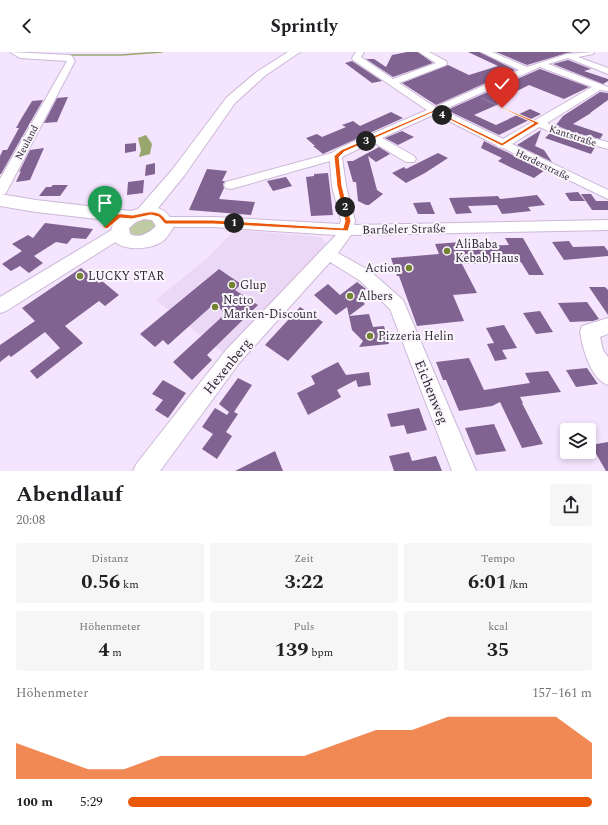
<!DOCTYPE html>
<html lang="de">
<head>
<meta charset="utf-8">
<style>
	body { margin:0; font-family:Spectral,serif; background:#f6f6f6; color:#202124; height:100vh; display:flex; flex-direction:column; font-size:15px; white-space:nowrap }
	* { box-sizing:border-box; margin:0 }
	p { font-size:13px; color:#757577 }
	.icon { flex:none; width:22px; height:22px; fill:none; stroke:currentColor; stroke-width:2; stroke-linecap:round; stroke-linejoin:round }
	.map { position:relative; height:419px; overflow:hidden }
	.side { display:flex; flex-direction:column; background:#fff; flex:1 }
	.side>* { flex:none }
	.tools { position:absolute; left:560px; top:371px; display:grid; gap:8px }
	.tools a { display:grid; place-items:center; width:36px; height:36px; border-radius:4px; background:#fff; box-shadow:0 2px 6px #0003; font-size:20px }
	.pin { position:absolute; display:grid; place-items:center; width:34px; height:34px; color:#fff; margin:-41px -17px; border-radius:50% 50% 50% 0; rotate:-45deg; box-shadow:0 0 4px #0007 }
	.pin .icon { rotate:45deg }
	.km { position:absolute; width:20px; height:20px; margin:-10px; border-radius:50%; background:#222; color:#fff; font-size:11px; line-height:20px; text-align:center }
	.round { display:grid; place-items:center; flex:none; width:42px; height:42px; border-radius:4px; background:#f6f6f6 }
	.summary { display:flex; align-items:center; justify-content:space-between; height:68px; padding:0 16px }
	h1 { font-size:22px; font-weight:700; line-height:30px }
	.metrics { display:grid; grid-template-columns:repeat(3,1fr); gap:6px; height:68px; padding:4px 16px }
	.metrics div { display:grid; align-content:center; border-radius:4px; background:#f6f6f6; text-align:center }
	.metrics b { font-size:20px; font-weight:700 }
	.metrics small { font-size:11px; font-weight:400 }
	.metrics p { font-size:11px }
	.chart { height:112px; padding:8px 16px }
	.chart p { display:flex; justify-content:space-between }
	.chart svg { width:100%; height:72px; margin-top:4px; fill:#ea580c; opacity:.7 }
	ul { padding:0 16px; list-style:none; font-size:13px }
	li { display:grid; grid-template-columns:64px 48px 1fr; align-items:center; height:30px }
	li i { height:10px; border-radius:5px; background:#ea580c }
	header { display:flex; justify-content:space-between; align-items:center; height:52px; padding:0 16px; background:#fff; font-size:18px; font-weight:700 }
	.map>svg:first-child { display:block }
	.built { fill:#ebd7f6 }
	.green { fill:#c0cba3 }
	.water { fill:#98a66e }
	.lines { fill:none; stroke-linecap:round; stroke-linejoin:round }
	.stream { stroke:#98a66e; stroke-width:1.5 }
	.building { fill:#816391 }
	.minor-casing { stroke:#ccb8d7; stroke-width:2 }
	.major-casing { stroke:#ccb8d7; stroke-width:2 }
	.path-far1 { stroke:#b3a6bb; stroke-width:1; stroke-dasharray:1 1; stroke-linecap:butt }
	.path { stroke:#b3a6bb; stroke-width:1.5; stroke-dasharray:1.5 1.5; stroke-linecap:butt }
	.minor { fill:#fff; fill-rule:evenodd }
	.major { fill:#fff; fill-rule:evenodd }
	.route { fill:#ea580c; stroke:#fff }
	.poi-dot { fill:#738332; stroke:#faf6fc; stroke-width:1.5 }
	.labels { text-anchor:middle; stroke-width:4; stroke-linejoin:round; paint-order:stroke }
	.far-street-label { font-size:10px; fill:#302834; stroke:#faf6fc }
	.street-label { font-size:12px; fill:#302834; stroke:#faf6fc }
	.poi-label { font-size:12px; fill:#302834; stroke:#faf6fc; text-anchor:start }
	.near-street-label { font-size:14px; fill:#302834; stroke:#faf6fc }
</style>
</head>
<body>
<header><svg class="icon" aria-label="back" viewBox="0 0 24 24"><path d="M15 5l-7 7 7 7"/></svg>Sprintly<svg class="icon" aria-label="heart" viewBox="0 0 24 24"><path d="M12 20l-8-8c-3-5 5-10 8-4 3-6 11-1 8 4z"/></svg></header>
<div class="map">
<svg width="608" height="419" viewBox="0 0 608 419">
	<rect width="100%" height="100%" fill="#f4e4fd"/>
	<!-- built -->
	<path class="built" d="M235 178 321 185 326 192 226 303 156 248 205 208Z"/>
	<!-- green -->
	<path class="green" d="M150 166 156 170 157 176 140 186 129 182C128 170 140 167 150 166Z"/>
	<!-- water -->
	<path class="water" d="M146 83 152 92 150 102 139 105 141 98 138 86Z"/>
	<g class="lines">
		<!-- stream -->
		<path class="stream" d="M60 3H121L162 0"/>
	</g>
	<!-- building -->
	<g class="building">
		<path d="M407 0H418L433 11 393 25 366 7H374L386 15 392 3Z"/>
		<path d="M468 0H480L515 18 436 53 402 31 448 13 469 23 498 14Z"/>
		<path d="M496 0H574L567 1 527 13Z"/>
		<path d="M568 8 591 17 584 19 608 27V29L603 32 553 12Z"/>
		<path d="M352 9 382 29 372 31 345 11Z"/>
		<path d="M540 17 589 35 564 47 529 33 503 46 508 48 474 63 496 73 530 57 541 62 499 83 447 58Z"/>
		<path d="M600 40 608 41V48L590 61H591L573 72 603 82 600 87 572 80 556 73 563 64Z"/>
		<path d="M68 45 57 70 44 71 57 46Z"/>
		<path d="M43 48 1 122H0V104L3 98H7L19 76H16L21 67 32 49Z"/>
		<path d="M391 60 403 66 325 101 323 102 313 94H315L306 86 317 82 322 85 346 75 342 73 353 69 360 74Z"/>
		<path d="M541 78 535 94 544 98 552 110 517 93Z"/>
		<path d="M402 79 414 85 398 93 385 86Z"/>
		<path d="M550 81 564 86 595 95 591 102 545 86Z"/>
		<path d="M484 89 498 96 545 118 534 126 512 116 498 109 502 106 481 96Z"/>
		<path d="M136 91V99L125 101V92Z"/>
		<path d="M379 95 390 102 376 110 368 104 377 138 383 142 369 153H366L358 149 356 130H353L347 109H353Z"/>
		<path d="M44 96 30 128 16 130 21 119 19 120 30 98Z"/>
		<path d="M438 101 448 106 425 121 406 131 392 121 404 115 406 117Z"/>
		<path d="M155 111V122L145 124 146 113Z"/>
		<path d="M207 117 227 119 222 129H225L223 132 224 136 219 147 255 150 251 163 189 158Z"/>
		<path d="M328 121 333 163 311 164 306 125 314 124V122Z"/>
		<path d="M286 125 292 134 273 139 267 129Z"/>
		<path d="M144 128 143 141 127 143 128 130Z"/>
		<path d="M53 133H68L60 144H39L46 135H51Z"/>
		<path d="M578 140 585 149H570L565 141Z"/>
		<path d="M581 142H591L596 149H608V158H592Z"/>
		<path d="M537 143 545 153 528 155 531 159 502 162 497 153 468 154 472 161 456 162 449 146 498 144 500 147Z"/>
		<path d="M430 150 435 162H418L413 151Z"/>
		<path d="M45 171 93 177 86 187 72 186 67 192 56 190 34 204 43 211 29 221 20 214 11 219 2 212 22 199 12 192 28 183 33 186Z"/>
		<path d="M505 186H523L544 223H529L521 210 462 212 477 241 453 243 464 269 417 274 399 224H397L391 206 439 202 435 192 473 189 476 194 509 193Z"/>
		<path d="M569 189 573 195 604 194 608 199V204L564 208 552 190Z"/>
		<path d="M81 216 99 231 102 229 119 243 105 254 99 249 65 274 83 291 37 327 30 319 60 296 45 280 11 305 9 303 0 310V293L35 269 22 256Z"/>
		<path d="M219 217 241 232 235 238 258 253 207 303 212 308 192 328 173 310 225 262 215 251 168 293 163 288 155 295 140 282Z"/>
		<path d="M357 230 366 237 357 244 365 252 349 264 369 262 373 275 384 274 389 292 359 295 363 289 352 278 347 255 336 263 314 243 328 232 340 243Z"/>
		<path d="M589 235H605L608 238V263Z"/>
		<path d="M587 250 599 267 593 269 570 270 558 251Z"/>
		<path d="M300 255 323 270 288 309 265 293Z"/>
		<path d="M540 259 553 280 536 282 523 261Z"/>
		<path d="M504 273 517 296 502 298 507 307 495 309 487 292 494 291 486 276Z"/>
		<path d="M469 306 484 338 530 331 525 321 548 319 561 340 520 345 523 351H522L543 392 522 396 500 350 492 354 459 359 446 328H443L436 310Z"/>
		<path d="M338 310 346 323 369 320 371 333 358 335 356 328 337 338 341 345 308 363 297 341 315 332 311 324Z"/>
		<path d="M587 316 598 332 576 335 566 318Z"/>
		<path d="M238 326 252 333 234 360 238 362 226 380 232 384 217 407 202 397 213 382 202 375 215 356 227 363 229 360 219 352Z"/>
		<path d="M163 328 186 341 168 366 155 358 163 348 152 342Z"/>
		<path d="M419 356 427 378 407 382 404 373 391 375 387 362Z"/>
		<path d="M494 372 506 399 476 403 465 376Z"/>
		<path d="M608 390V419H606L591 393Z"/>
		<path d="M275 399 283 419H235Z"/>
		<path d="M409 400 412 409 436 404 442 419H394L389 404Z"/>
	</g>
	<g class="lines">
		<!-- minor casing -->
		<g class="minor-casing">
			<g id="minor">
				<path d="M10 0 69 3 72 4 75 9 7 139 5 142 0 143V127L67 9 20 6Z"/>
				<path d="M356 0H364L361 5 393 27 436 11 419 0H429L446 9 447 11 446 13 399 31 435 55 519 18 481 0H492L527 15 567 2 594 0 593 2 578 5 608 16V22L568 6 548 12 608 35V39L600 38 547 71 572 81 608 90V97L564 85 539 75 512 92 608 138V147L503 96 498 95 496 93 435 62 382 86 414 104 416 107 414 110H406L373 90 342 105 346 134 355 169 354 173 608 168V178L351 183 338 201 370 219 403 248 476 419H452L390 257 359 228 330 210 240 310 160 419H133L137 411 226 298 336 183 213 175H165L160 174 158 170 160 166 165 165H213L340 172 341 169 332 134 330 109 231 137 226 136 224 133 226 130 332 101 339 96 427 58 353 8 352 6ZM540 15 592 35 503 87 443 58Z"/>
				<path d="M120 175 125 176 127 180 125 184 6 259 0 261V245L115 176Z"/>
				<path d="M608 266V282L600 285 603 298 608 305V333C590 326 583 297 580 280L582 274Z"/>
			</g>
		</g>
		<!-- major casing -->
		<g class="major-casing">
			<path id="major" d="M288 0H300L266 23 235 51 184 124 158 156C167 159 171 165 174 174 171 179 168 185 163 189 146 202 97 199 115 169L36 160 0 154V142L36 148 131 159 138 157 172 118 227 45 258 19ZM144 167 152 168 156 174C149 181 140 187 130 182L129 176 136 170Z"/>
		</g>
		<!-- path-far1 -->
		<g class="path-far1">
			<path d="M93 4 96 2"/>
			<path d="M481 46 528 67"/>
		</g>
		<!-- path -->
		<path class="path" d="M527 66 528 67"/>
		<!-- minor -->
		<use href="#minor" class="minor"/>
		<!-- major -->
		<use href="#major" class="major"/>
	</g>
	<!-- route -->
	<path class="route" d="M501 55 540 71 502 94 434 60 344 100 339 105 342 134 351 169 348 179 213 172H165L159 165 151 163 132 167 120 166 107 177 102 175 117 162C122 161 128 163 133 163 146 161 157 155 166 168H213L343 176 345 169 337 134 334 104 341 98 434 58 502 91 534 71 501 56Z"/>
	<!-- markers -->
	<g class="poi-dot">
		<circle cx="447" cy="199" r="4"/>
		<circle cx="409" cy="216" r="4"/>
		<circle cx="80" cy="224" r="4"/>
		<circle cx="232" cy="233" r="4"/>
		<circle cx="350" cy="244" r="4"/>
		<circle cx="215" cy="255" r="4"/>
		<circle cx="370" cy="284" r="4"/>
	</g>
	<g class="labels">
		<!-- far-street labels -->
		<g class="far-street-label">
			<text transform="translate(573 83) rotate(18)" y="4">Kantstraße</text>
			<text transform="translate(26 90) rotate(-62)" y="4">Neuland</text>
			<text transform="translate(543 112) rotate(26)" y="4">Herderstraße</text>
		</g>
		<!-- street labels -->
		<g class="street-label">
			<text transform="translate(404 177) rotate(-1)" y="4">Barßeler Straße</text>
		</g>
		<!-- poi labels -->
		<g class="poi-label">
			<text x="455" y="196">AliBaba<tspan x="455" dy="14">Kebab Haus</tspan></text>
			<text x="401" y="220" text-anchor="end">Action</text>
			<text x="88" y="228">LUCKY STAR</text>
			<text x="240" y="237">Glup</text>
			<text x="358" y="248">Albers</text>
			<text x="223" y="252">Netto<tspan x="223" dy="14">Marken-Discount</tspan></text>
			<text x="378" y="288">Pizzeria Helin</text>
		</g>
		<!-- near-street labels -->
		<g class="near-street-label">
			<text transform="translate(227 314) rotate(-51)" y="5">Hexenberg</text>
			<text transform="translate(432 340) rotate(68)" y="5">Eichenweg</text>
		</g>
	</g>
</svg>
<div class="tools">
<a><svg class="icon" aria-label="layers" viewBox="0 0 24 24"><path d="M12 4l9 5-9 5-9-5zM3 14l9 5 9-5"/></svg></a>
</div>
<div class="pin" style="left:105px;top:175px;background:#1e9e55"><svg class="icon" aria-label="arrive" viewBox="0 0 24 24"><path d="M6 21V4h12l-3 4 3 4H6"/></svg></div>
<div class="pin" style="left:502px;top:56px;background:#d93025"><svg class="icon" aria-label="check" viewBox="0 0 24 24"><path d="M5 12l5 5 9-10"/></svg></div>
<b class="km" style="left:234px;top:171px">1</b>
<b class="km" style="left:345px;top:155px">2</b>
<b class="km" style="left:366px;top:89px">3</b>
<b class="km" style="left:442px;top:63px">4</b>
</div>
<section class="side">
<div class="summary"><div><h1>Abendlauf</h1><p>20:08</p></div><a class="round"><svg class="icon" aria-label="share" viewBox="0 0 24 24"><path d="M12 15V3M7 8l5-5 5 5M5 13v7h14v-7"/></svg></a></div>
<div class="metrics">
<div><p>Distanz</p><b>0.56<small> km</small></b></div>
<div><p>Zeit</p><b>3:22</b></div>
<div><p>Tempo</p><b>6:01<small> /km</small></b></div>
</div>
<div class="metrics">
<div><p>Höhenmeter</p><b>4<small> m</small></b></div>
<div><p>Puls</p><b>139<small> bpm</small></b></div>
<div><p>kcal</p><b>35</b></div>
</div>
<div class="chart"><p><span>Höhenmeter</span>157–161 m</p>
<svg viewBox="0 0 160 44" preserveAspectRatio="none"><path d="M0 44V22L10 30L20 38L30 38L40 30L50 30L60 30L70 30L80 30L90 22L100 14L110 14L120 6L130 6L140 6L150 6L160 22V44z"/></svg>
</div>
<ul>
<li><b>100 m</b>5:29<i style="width:100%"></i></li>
</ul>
</section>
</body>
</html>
